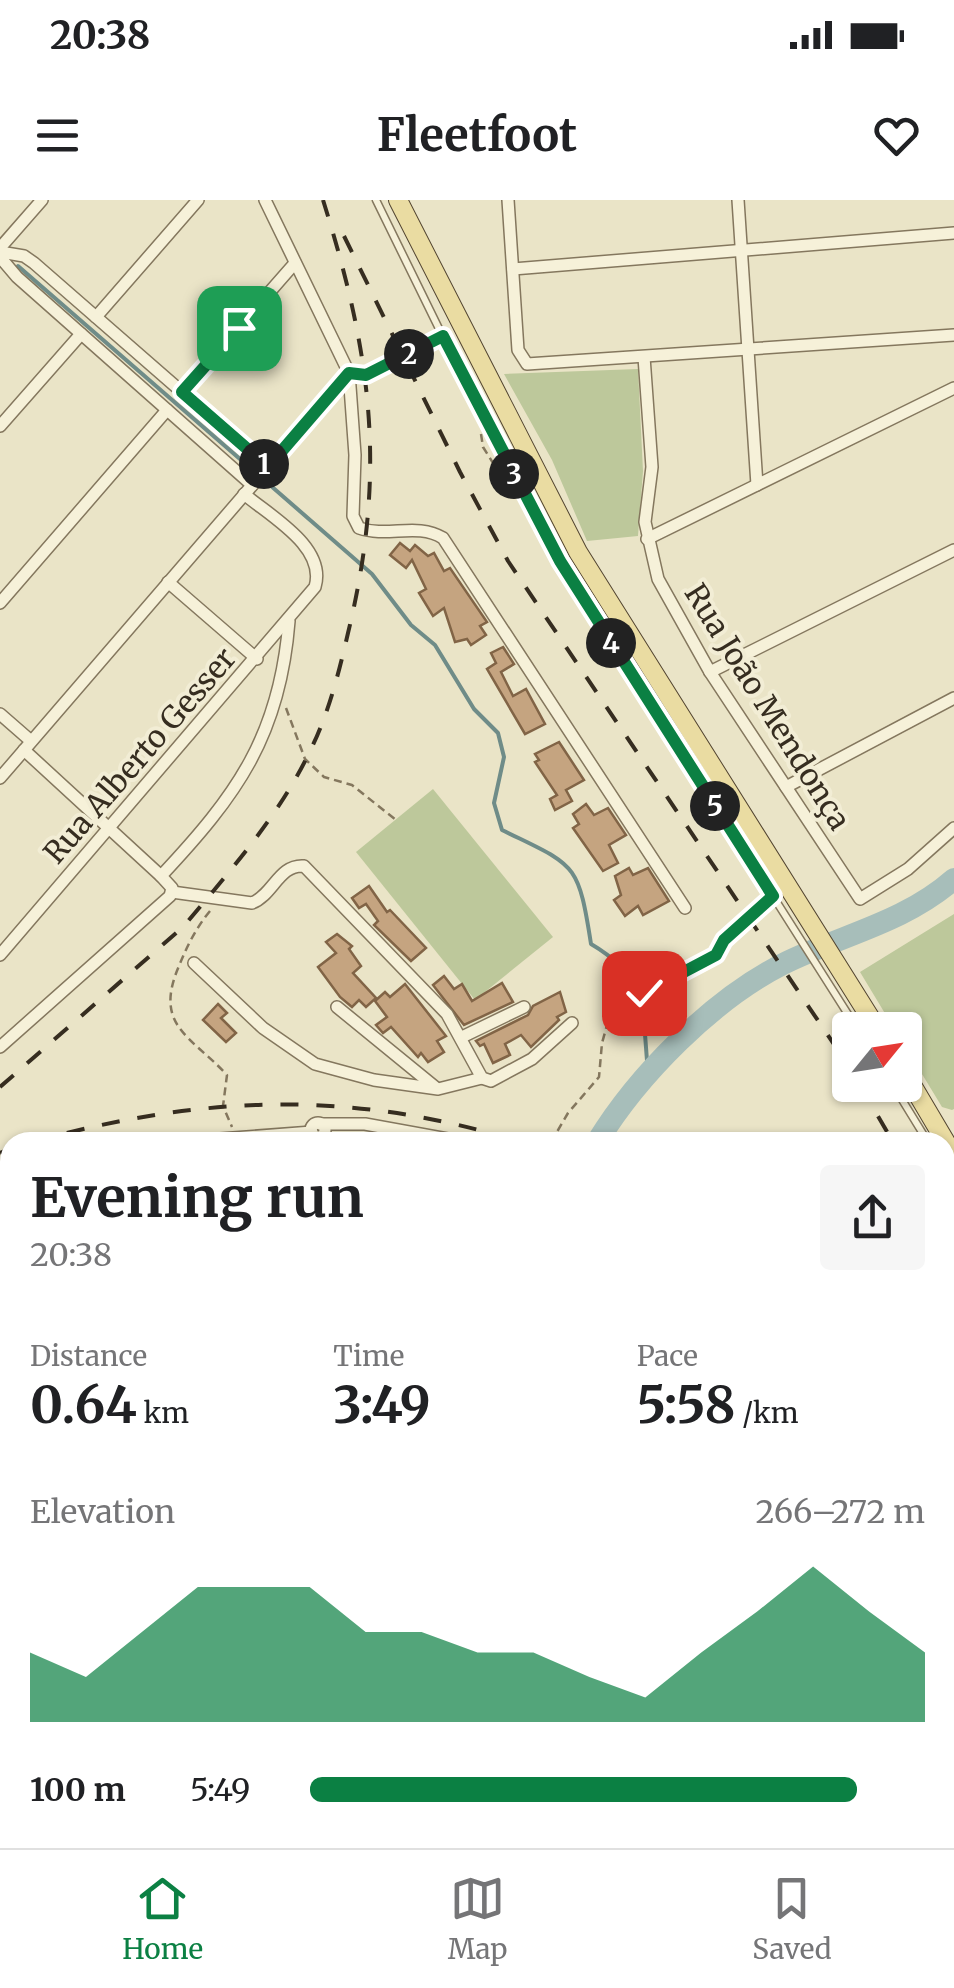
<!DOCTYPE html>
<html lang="en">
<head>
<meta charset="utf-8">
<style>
	body { margin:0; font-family:Merriweather,serif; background:#f6f6f6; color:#202124; height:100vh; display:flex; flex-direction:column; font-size:38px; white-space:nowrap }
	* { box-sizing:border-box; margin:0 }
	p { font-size:32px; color:#757577 }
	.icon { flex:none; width:55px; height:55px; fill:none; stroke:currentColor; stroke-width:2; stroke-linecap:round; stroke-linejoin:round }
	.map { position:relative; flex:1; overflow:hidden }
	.sheet { position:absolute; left:0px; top:932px; width:955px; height:718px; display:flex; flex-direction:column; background:#fff; border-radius:30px 30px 0 0; box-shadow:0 2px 8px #0004 }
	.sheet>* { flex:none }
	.needle { width:65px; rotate:60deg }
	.tools { position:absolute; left:832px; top:812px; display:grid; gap:20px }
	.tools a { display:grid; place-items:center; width:90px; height:90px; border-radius:10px; background:#fff; box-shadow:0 2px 8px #0004; font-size:50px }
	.pin { position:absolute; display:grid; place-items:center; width:85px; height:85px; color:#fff; margin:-42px; border-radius:20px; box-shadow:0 5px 15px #0006 }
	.km { position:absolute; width:50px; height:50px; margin:-25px; border-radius:50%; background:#222; color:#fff; font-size:28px; line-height:50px; text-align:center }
	.round { display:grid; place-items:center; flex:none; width:105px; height:105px; border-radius:10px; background:#f6f6f6 }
	.summary { display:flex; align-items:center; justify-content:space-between; height:170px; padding:0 30px }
	h1 { font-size:55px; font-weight:700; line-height:75px }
	.metrics { display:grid; grid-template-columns:repeat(3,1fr); gap:15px; height:170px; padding:10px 30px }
	.metrics div { display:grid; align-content:center }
	.metrics b { font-size:50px; font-weight:700 }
	.metrics small { font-size:28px; font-weight:400 }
	.metrics p { font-size:28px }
	.chart { height:280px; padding:20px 30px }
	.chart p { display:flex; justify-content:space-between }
	.chart svg { width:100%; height:180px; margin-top:10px; fill:#0b8043; opacity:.7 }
	ul { padding:0 30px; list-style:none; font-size:32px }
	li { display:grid; grid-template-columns:160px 120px 1fr; align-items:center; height:75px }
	li i { height:25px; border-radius:12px; background:#0b8043 }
	.status { display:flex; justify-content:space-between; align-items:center; height:70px; padding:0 50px; background:#fff; direction:ltr }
	.status svg { height:28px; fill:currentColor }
	header { display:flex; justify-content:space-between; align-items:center; height:130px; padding:0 30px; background:#fff; font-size:45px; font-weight:700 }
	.tab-bar { display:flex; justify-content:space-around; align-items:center; height:140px; border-top:2px solid #e0e0e0; background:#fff; font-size:28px; color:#757577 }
	.tab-bar a { display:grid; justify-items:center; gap:5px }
	.tab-bar .selected { color:#0b8043 }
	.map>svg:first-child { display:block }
	.green { fill:#bdc89b }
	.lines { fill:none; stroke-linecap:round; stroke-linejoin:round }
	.stream { stroke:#6f8c88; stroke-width:4 }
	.river { stroke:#a7beba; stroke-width:22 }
	.building { fill:#c5a480; stroke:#816446; stroke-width:2.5 }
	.service-casing { stroke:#84775e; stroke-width:9 }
	.minor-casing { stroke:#84775e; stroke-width:14 }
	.primary-casing { stroke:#534531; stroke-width:20 }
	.path { stroke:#84775e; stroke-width:2.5; stroke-dasharray:8 5; stroke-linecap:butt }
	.service { stroke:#f6f1d9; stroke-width:6 }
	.minor { stroke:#f6f1d9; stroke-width:11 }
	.primary { stroke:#eadca2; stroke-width:18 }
	.rail { stroke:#362d20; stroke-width:4; stroke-dasharray:18 18; stroke-linecap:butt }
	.route-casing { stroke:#fff; stroke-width:20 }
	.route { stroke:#0b8043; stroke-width:12 }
	.labels { text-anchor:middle; stroke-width:8; stroke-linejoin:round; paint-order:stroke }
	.street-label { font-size:30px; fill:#362d20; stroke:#f2edd5 }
</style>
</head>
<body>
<div class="status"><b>20:38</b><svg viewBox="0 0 49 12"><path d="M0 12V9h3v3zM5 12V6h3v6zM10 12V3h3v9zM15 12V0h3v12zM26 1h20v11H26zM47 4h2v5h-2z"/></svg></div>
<header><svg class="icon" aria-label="menu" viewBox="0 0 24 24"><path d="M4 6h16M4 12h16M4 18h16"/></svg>Fleetfoot<svg class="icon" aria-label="heart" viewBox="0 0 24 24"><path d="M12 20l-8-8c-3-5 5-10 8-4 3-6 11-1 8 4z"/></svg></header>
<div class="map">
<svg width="954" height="1648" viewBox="0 0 954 1648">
	<rect width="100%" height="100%" fill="#eae4c7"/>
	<!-- green -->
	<g class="green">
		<path d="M638 169 643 271 638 336 587 341 552 260 504 174Z"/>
		<path d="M433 589 553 737 475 800 356 652Z"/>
		<path d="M954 714V909L952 910 942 907 905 846V830H895L860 772Z"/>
		<path d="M945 1347 954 1376V1648H0L10 1637V1640H945Z"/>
		<path d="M10 1457V1595L0 1601V1466Z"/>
	</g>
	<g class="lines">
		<!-- stream -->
		<g class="stream">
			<path d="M18 66 256 273"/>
			<path d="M263 279 372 374 411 425 435 445 474 509 498 533 504 557 494 603 502 630C575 666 578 660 591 744 649 778 642 810 648 872"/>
		</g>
		<!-- river -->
		<g class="river">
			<path d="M597 942C638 875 712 800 783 764 841 735 904 723 954 679"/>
			<path d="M0 1615 10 1608"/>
		</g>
	</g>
	<!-- building -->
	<g class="building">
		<path d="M400 343 410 351 415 345 428 356 434 353 444 371 450 368 487 422 480 426 486 435 471 445 467 439 455 442 444 408 433 416 419 393 426 389 412 360 406 368 390 355Z"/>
		<path d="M503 447 514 464 501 472 513 496 526 489 545 524 525 534 487 469 496 463 491 453Z"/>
		<path d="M559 542 584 580 566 590 572 601 555 610 550 599 557 595 535 562 539 560 535 554Z"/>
		<path d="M586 604 594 615 608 608 626 635 609 645 618 663 603 671 573 628 579 624 573 614Z"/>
		<path d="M629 668 633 675 648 668 669 701 643 715 638 706 625 716 614 700 621 695 615 676Z"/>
		<path d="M369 686 387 712 390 710 426 748 411 761 374 725 378 721 366 704 359 708 352 698Z"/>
		<path d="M337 734 352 746 349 749 361 766 353 773 376 798 366 807 359 800 352 807 340 797 318 767 336 753 326 742Z"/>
		<path d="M444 776 454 789 462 784 472 801 502 783 513 802 464 825 433 785Z"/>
		<path d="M405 784 446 836 437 841 444 852 428 862 421 853 418 857 391 827 383 833 376 825 387 817 375 801 385 792 390 797Z"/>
		<path d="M560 792 566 812 557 817 559 820 531 847 521 835 505 844 510 855 493 863 484 844 480 846 476 841 528 815 533 806Z"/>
		<path d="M218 804 227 813 221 818 236 833 226 842 203 820Z"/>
	</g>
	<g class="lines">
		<!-- service casing -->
		<g class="service-casing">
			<g id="service">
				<path d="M376 0 468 188 560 361 858 830"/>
				<path d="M893 885 928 942"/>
				<path d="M945 977 954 997"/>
				<path d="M945 1365 954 1391"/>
				<path d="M364 1648 371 1640"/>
			</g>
		</g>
		<!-- minor casing -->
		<g class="minor-casing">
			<g id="minor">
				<path d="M265 0 349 173 355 255 353 316 359 328C388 338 417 322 443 338L685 708"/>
				<path d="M508 0 518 150 527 164 954 135"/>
				<path d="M738 0 757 285"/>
				<path d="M0 48 42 0"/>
				<path d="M0 52 24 56 34 63 268 267"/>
				<path d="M0 57 17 77 252 285"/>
				<path d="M513 69 954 33"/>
				<path d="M96 117 198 0"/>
				<path d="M644 157 652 267 645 322 658 379 710 472 860 699 908 669 954 628"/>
				<path d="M182 192 295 63"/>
				<path d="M0 226 81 134"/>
				<path d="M647 339 954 188"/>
				<path d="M168 382 257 459"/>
				<path d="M0 403 167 210"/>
				<path d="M710 472 954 350"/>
				<path d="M0 514 31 541"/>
				<path d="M24 550 161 676"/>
				<path d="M0 578 349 173"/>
				<path d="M786 587 954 498"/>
				<path d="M172 692 252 703C273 695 279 664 304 666L447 814 482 878 491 881 532 859 572 823"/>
				<path d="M0 755 315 387C327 347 270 316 244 294"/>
				<path d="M194 763 263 828 315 864 374 880 438 889 482 878"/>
				<path d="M337 807 435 887"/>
				<path d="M462 837 524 807"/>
				<path d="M0 847 170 696 172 688 161 676C237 595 280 536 289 421"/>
				<circle cx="318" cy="930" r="7"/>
				<path d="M320 924H365L464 942"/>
				<path d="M180 942 312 932"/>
				<path d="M0 989 10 985"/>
				<path d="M0 1105 10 1100"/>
				<path d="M0 1274 10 1266"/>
				<path d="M0 1383 10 1376"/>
				<path d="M0 1427 10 1435"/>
			</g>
		</g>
		<!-- primary casing -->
		<g class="primary-casing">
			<g id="primary">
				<path d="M398 0 578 352 878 830"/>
				<path d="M905 873 954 956"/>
			</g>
		</g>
		<!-- path -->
		<g class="path">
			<path d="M360 175 434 140"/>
			<path d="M481 234 483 247 511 292"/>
			<path d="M286 508 305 559 324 577 352 585 396 620"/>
			<path d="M210 711C196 728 187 746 179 766 153 826 191 836 227 875L223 906 232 927"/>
			<path d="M551 942 568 913 599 877 602 843 611 811 716 755 723 740 766 702"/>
			<path d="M945 1005 954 1029"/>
			<path d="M0 1481 10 1473"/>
			<path d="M0 1524 10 1515"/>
		</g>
		<!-- service -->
		<use href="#service" class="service"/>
		<!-- minor -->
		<use href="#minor" class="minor"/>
		<!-- primary -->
		<use href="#primary" class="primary"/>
		<!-- rail -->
		<g class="rail">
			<path d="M344 36 460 272 508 361 850 868"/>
			<path d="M860 885 893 942"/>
			<path d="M0 887 183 727C230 671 280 615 311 549 329 512 339 472 348 433 387 272 372 156 323 0"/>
			<path d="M32 942C204 895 349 889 521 942"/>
			<path d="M0 953 10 949"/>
			<path d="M945 1055 954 1079"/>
			<path d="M945 1283 954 1299"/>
		</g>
	</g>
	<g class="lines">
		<!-- route casing -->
		<g class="route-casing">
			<path id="route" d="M239 128 182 192 268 267 349 173 366 175 443 136 560 361 773 696 724 740 716 755 644 793"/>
		</g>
		<!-- route -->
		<use href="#route" class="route"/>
	</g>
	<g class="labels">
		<!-- street labels -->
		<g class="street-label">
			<text transform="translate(767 507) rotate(58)" y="10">Rua João Mendonça</text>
			<text transform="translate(140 556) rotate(-49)" y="10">Rua Alberto Gesser</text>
		</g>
	</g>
</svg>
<div class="tools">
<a><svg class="needle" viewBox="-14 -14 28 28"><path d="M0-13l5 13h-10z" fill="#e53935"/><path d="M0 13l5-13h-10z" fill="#757577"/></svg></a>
</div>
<div class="pin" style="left:239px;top:128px;background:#1e9e55"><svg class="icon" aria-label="arrive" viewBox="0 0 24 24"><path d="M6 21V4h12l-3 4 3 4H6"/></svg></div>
<div class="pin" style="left:644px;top:793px;background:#d93025"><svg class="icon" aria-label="check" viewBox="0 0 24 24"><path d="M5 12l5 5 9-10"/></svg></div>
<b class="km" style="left:264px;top:264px">1</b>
<b class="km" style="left:409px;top:154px">2</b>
<b class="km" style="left:514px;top:274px">3</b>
<b class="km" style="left:611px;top:443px">4</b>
<b class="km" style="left:715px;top:606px">5</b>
<section class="sheet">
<div class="summary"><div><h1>Evening run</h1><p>20:38</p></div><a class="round"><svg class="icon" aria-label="share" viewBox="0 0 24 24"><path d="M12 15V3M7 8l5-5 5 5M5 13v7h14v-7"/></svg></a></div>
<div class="metrics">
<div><p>Distance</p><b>0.64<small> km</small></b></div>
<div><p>Time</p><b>3:49</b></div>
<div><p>Pace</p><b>5:58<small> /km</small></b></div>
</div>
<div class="chart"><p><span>Elevation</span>266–272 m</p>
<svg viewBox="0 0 160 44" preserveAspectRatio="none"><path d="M0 44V27L10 33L20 22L30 11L40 11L50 11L60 22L70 22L80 27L90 27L100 33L110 38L120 27L130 17L140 6L150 17L160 27V44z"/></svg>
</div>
<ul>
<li><b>100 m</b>5:49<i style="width:89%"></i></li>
</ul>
</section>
</div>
<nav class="tab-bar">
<a class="selected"><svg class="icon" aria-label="home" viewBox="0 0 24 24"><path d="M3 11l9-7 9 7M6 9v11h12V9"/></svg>Home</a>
<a><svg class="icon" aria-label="map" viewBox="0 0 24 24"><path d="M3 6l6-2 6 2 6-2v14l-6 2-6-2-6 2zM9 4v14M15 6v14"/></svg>Map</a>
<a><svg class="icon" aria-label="saved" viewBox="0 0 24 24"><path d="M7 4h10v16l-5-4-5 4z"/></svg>Saved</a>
</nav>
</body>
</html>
